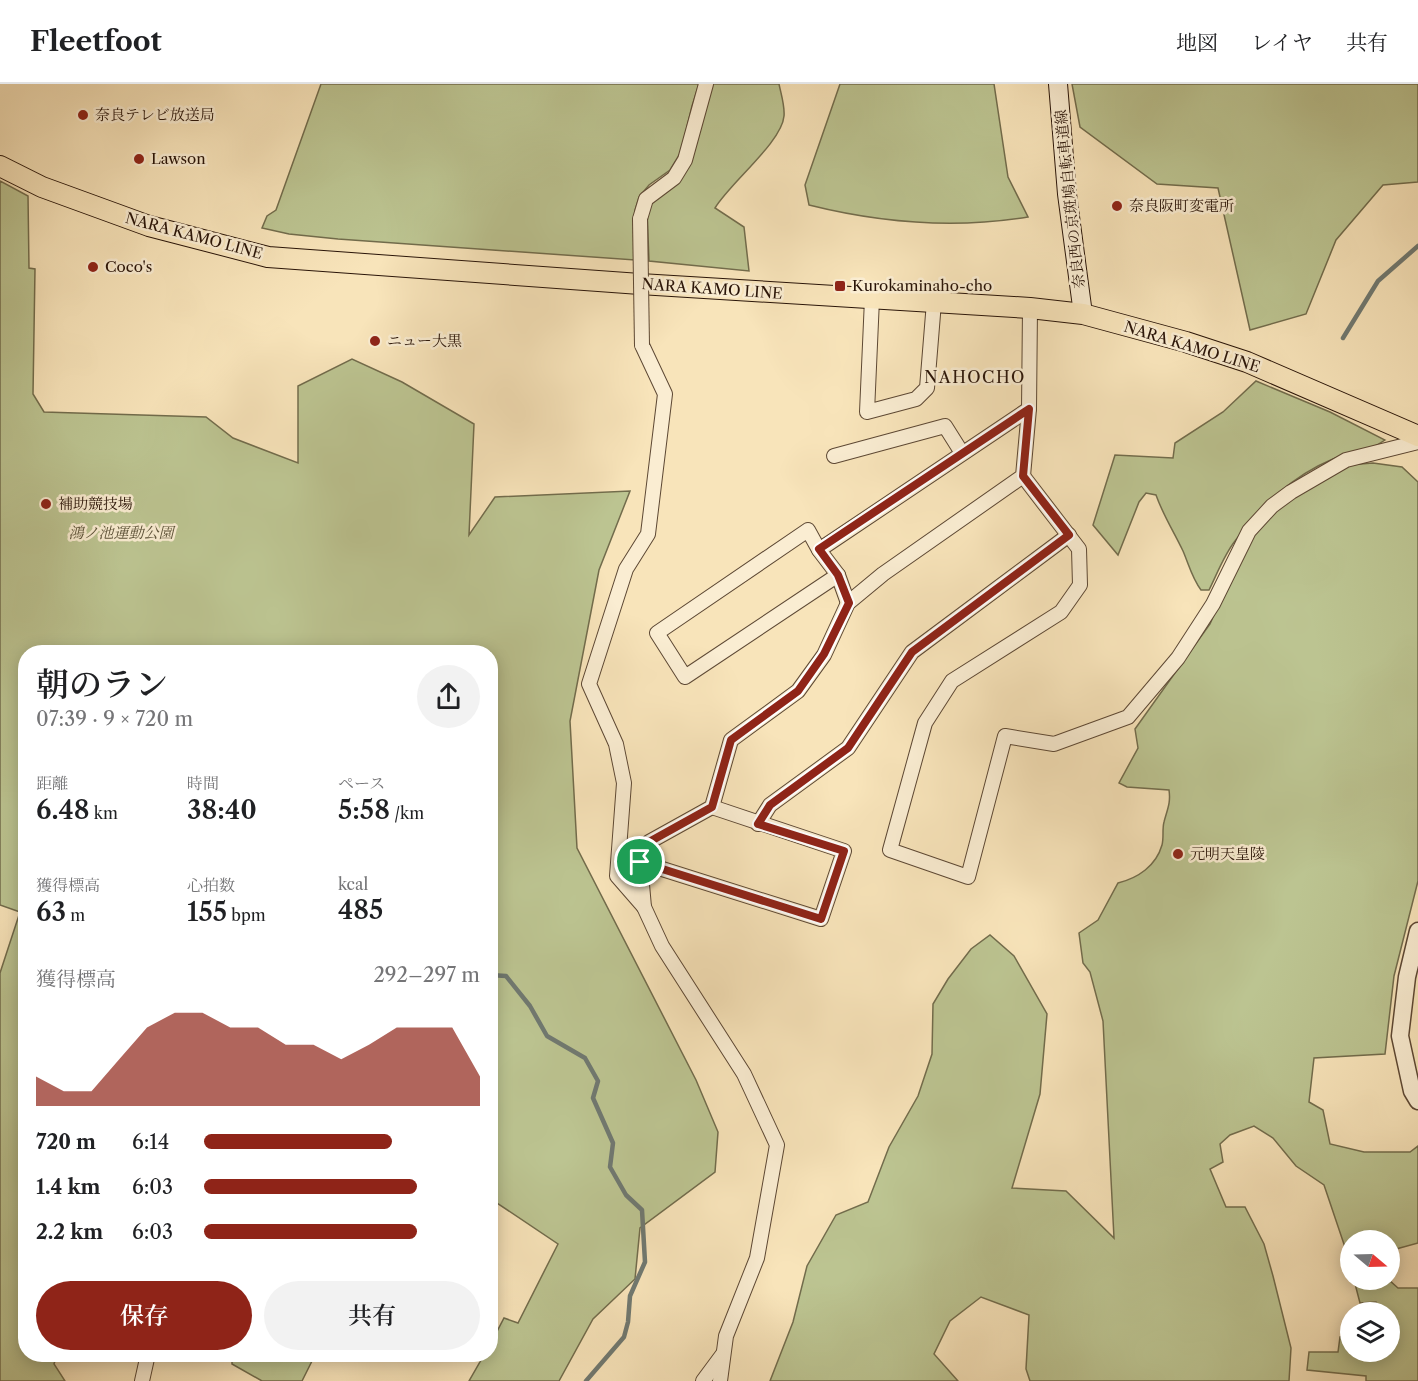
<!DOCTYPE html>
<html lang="ja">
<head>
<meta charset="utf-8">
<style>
	body { margin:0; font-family:"Libre Caslon Text","Noto Serif JP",serif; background:#f2f2f2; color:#202124; height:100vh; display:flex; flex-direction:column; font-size:22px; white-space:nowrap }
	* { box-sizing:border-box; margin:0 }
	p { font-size:20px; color:#757577 }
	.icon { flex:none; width:33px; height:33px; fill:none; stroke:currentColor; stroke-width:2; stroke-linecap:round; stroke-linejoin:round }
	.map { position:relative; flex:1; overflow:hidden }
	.drawer { position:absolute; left:18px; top:561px; width:480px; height:717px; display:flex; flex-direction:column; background:#fff; border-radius:24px; box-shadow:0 3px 15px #0003 }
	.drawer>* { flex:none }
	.needle { width:39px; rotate:109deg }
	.fabs { position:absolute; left:1340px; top:1146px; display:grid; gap:12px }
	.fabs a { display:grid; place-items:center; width:60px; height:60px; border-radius:50%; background:#fff; box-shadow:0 3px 15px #0003; font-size:30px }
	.pin { position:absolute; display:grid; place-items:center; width:51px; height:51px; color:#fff; margin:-26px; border:3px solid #fff; border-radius:50%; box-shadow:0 2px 6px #0007 }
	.round { display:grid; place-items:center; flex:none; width:63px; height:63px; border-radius:32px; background:#f2f2f2 }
	.summary { display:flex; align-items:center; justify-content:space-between; height:102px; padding:0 18px }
	h1 { font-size:33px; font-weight:600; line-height:45px }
	.stats { display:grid; grid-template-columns:repeat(3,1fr); gap:9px; height:102px; padding:6px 18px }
	.stats div { display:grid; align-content:center }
	.stats b { font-size:26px; font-weight:600 }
	.stats small { font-size:16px; font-weight:400 }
	.stats p { font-size:16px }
	.chart { height:168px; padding:12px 18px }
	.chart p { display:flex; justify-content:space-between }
	.chart svg { width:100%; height:108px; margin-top:6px; fill:#8f2418; opacity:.7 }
	.button { display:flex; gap:12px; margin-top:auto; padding:12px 18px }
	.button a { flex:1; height:69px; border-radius:36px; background:#8f2418; color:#fff; font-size:24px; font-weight:600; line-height:69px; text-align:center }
	.button a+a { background:#f2f2f2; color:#202124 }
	ul { padding:0 18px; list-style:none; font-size:20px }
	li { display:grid; grid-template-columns:96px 72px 1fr; align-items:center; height:45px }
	li i { height:15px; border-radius:8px; background:#8f2418 }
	header { display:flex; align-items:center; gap:36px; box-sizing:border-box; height:84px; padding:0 30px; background:#fff; border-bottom:2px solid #e0e0e0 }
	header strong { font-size:28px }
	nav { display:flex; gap:33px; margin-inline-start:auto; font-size:21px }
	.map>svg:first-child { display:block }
	.green { fill:#bcc491; stroke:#726c4c; stroke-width:1.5 }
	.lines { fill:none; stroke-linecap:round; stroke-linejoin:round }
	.stream { stroke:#707971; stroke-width:4.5 }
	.minor-casing { stroke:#5d4834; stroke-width:16 }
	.tertiary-casing { stroke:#5d4834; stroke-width:19 }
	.secondary-casing { stroke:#291408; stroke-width:20 }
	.primary-casing { stroke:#291408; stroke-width:22 }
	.minor { stroke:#faedd2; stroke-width:14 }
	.tertiary { stroke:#faedd2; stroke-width:16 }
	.secondary { stroke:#faedd2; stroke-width:18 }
	.primary { stroke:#f8e4ba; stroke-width:20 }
	.minor-bridge-casing { stroke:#5d4834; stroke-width:16; stroke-linecap:butt }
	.minor-bridge { stroke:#faedd2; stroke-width:14 }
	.route-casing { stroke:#fff; stroke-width:12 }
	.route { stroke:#8f2418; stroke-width:8 }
	.poi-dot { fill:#8f2418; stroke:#faedd2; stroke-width:2 }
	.labels { text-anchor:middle; stroke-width:5; stroke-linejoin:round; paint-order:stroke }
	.poi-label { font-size:15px; fill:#291408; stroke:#faedd2; text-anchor:start }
	.street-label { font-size:15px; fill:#291408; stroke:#faedd2 }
	.park-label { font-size:15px; font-style:italic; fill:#5c5238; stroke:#faedd2 }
	.neighbourhood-label { font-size:16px; letter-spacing:1.5px; fill:#291408; stroke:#faedd2 }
</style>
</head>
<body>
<header>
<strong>Fleetfoot</strong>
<nav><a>地図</a><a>レイヤ</a><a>共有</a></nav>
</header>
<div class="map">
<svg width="1418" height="1297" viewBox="0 0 1418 1297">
	<rect width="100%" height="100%" fill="#f8e4ba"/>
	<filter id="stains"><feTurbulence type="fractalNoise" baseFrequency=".00333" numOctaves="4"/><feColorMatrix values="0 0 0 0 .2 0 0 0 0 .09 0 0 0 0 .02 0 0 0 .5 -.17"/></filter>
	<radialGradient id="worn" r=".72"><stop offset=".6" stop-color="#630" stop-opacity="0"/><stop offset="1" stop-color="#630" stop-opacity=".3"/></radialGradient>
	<!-- green -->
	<g class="green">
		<path d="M321 0H699L692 22 681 68 670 86 649 101 639 113 635 126V176L338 155 289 150 262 144 267 132 276 126Z"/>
		<path d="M710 0H779C781 10 785 22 784 32 782 58 730 99 715 124L744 143 749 187 649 177 647 125 650 118 671 103Z"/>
		<path d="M840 0H994L1008 93 1028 133C954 145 881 139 809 121L805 101Z"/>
		<path d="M1072 0H1418V98L1383 101 1336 156 1306 230 1250 246 1218 104 1157 100 1080 43Z"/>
		<path d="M0 97 28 112 29 184 35 185 33 310 44 328 206 333 233 354 298 379V302L352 275 402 298 474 340 469 451 495 413 630 407 599 486 570 637 577 764 696 996 718 1048 715 1088 640 1144 635 1195 593 1235 559 1297H469L484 1271 490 1270 491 1259 504 1234 518 1239 558 1160 491 1115 490 568H26V1270L57 1271 54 1280 65 1297H0V889L20 828 0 821Z"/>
		<path d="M1256 297 1330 328 1385 356C1369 368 1350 368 1333 375 1294 391 1259 423 1235 457 1224 471 1217 490 1209 506H1201C1192 494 1189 481 1183 467 1174 448 1163 431 1156 411L1146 409 1139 418 1118 471 1093 441 1115 371 1173 374 1175 359 1223 328Z"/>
		<path d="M1373 379 1402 383 1418 398V797L1394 892 1385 970 1314 974 1309 1018 1323 1026 1330 1060 1364 1068H1410L1418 1062V1159L1389 1167V1156H1350V1178L1324 1101 1296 1082 1273 1054 1254 1042 1230 1051 1220 1060 1223 1078 1210 1085 1226 1123H1245L1264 1160 1273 1192 1291 1264 1289 1297H1030L1026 1285 1029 1231 981 1213 950 1237 934 1270 958 1297H770L793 1238 807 1182 836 1131 868 1118 889 1063 918 1012 932 970 933 920 948 895 971 865 990 851 1014 872 1047 930 1040 1010 1012 1104 1066 1107 1114 1154 1103 937 1090 888 1083 879 1079 849 1098 836 1118 799C1138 794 1156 782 1162 761 1164 754 1162 745 1164 738 1167 726 1171 719 1169 706L1127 703 1119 699 1138 664 1135 645 1210 540 1243 465 1253 450 1279 422 1348 381Z"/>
		<path d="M1354 1196H1389L1398 1204H1418V1297H1366V1292L1307 1286 1309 1268H1338L1340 1253 1350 1252V1268H1389V1228H1378L1376 1218 1360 1219Z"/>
		<path d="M232 1271V1270L315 1271 302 1297H262L232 1280Z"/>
	</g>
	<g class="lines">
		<!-- stream -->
		<g class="stream">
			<path d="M1343 254 1378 197 1418 162"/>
			<path d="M490 891 506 892 530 922 547 952 585 974 598 997 593 1014 613 1059 610 1083 626 1111 642 1126 645 1178 630 1212 628 1238 624 1253 586 1297"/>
		</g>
		<!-- minor casing -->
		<g class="minor-casing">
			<g id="minor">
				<path d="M640 135 646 115 674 94 685 76 706 0"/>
				<path d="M872 215 867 328 916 315 927 304 934 218"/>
				<path d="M642 261 665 310 648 450 626 485 589 600 616 660 624 699 617 792 644 823"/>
				<path d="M834 372 945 342 962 369"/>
				<path d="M1023 392 1079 465 1080 501 1061 528 952 597 925 639 890 766 968 793 1005 652 1054 660 1128 633 1178 574 1213 520 1249 447 1272 422 1291 408 1346 376 1418 358"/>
				<path d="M819 466 808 446 657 549 685 593 838 491"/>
				<path d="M848 519 838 491 819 466 1029 325"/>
				<path d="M758 740 770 721 848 664 912 568 1069 451"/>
				<path d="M640 778 821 835 844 767 712 723"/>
				<path d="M142 1297 148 1270"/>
				<path d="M703 1297 723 1270"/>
				<path d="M720 1297 726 1252 757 1174 777 1061 744 990 662 862 644 823 640 778 649 758 712 723 731 656 798 607 824 571 848 519 883 490 1023 392 1029 325 1030 224"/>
			</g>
		</g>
		<!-- tertiary casing -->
		<g class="tertiary-casing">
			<path id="tertiary" d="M1418 847 1407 893 1400 952 1412 1007 1418 1017"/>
		</g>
		<!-- secondary casing -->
		<g class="secondary-casing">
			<path id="secondary" d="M1058 0 1067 110 1083 230"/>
		</g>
		<!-- primary casing -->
		<g class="primary-casing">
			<path id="primary" d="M0 82 42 103 149 142 268 173 640 200 1030 224 1083 230 1186 258 1247 278 1418 352"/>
		</g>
		<!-- minor -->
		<use href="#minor" class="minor"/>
		<!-- tertiary -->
		<use href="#tertiary" class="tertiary"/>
		<!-- secondary -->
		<use href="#secondary" class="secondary"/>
		<!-- primary -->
		<use href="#primary" class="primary"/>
		<!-- minor-bridge casing -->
		<g class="minor-bridge-casing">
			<path id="minor-bridge" d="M640 135 642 261"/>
		</g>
		<!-- minor-bridge -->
		<use href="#minor-bridge" class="minor-bridge"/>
	</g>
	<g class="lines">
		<!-- route casing -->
		<g class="route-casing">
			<path id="route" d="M1029 325 1023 392 1069 451 912 568 848 664 770 721 758 740 844 767 821 835 640 778 649 758 712 723 731 656 798 607 824 570 849 519 838 491 819 465Z"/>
		</g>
		<!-- route -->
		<use href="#route" class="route"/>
	</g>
	<!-- markers -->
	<g class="poi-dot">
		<circle cx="83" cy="31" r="6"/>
		<circle cx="139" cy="75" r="6"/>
		<circle cx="1117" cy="122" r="6"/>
		<circle cx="93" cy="183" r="6"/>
		<rect x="834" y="196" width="12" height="12" rx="3"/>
		<circle cx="375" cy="257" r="6"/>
		<circle cx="46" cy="420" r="6"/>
		<circle cx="1178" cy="770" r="6"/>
	</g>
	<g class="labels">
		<!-- poi labels -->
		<g class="poi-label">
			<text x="95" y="36">奈良テレビ放送局</text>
			<text x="151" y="80">Lawson</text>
			<text x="1129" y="127">奈良阪町変電所</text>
			<text x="105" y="188">Coco's</text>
			<text x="852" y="207">Kurokaminaho-cho</text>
			<text x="387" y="262">ニュー大黒</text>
			<text x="58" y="425">補助競技場</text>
			<text x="1190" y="775">元明天皇陵</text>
		</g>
		<!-- street labels -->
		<g class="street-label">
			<text transform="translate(1070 115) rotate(-96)" y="5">奈良西の京斑鳩自転車道線</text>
			<text transform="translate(194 152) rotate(15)" y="5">NARA KAMO LINE</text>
			<text transform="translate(712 205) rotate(4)" y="5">NARA KAMO LINE</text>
			<text transform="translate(1192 263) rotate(17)" y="5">NARA KAMO LINE</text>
		</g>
		<!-- park labels -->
		<g class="park-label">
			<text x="121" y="454">鴻ノ池運動公園</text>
		</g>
		<!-- neighbourhood labels -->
		<g class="neighbourhood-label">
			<text x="975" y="299">NAHOCHO</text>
		</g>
	</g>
	<rect width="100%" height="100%" filter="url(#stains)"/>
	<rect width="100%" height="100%" fill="url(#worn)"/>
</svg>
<div class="fabs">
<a><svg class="needle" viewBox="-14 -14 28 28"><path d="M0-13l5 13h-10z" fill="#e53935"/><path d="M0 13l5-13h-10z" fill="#757577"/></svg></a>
<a><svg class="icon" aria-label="layers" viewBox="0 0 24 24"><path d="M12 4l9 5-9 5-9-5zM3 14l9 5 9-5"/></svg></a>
</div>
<div class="pin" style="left:640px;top:778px;background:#1e9e55"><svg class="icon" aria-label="arrive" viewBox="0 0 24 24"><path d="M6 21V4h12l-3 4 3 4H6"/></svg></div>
<section class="drawer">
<div class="summary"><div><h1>朝のラン</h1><p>07:39 · 9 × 720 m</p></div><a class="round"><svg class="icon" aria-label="share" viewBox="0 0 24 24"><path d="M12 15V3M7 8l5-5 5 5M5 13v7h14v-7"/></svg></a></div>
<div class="stats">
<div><p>距離</p><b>6.48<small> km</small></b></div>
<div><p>時間</p><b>38:40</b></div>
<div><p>ペース</p><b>5:58<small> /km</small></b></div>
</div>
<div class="stats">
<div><p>獲得標高</p><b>63<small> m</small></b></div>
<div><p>心拍数</p><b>155<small> bpm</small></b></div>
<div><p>kcal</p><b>485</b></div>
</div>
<div class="chart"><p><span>獲得標高</span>292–297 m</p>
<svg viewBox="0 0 160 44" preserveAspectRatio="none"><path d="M0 44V32L10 38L20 38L30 25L40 12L50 6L60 6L70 12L80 12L90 19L100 19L110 25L120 19L130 12L140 12L150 12L160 32V44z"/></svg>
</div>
<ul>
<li><b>720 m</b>6:14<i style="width:68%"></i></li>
<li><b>1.4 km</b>6:03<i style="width:77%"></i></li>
<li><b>2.2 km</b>6:03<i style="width:77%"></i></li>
</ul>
<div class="button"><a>保存</a><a>共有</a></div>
</section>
</div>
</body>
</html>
